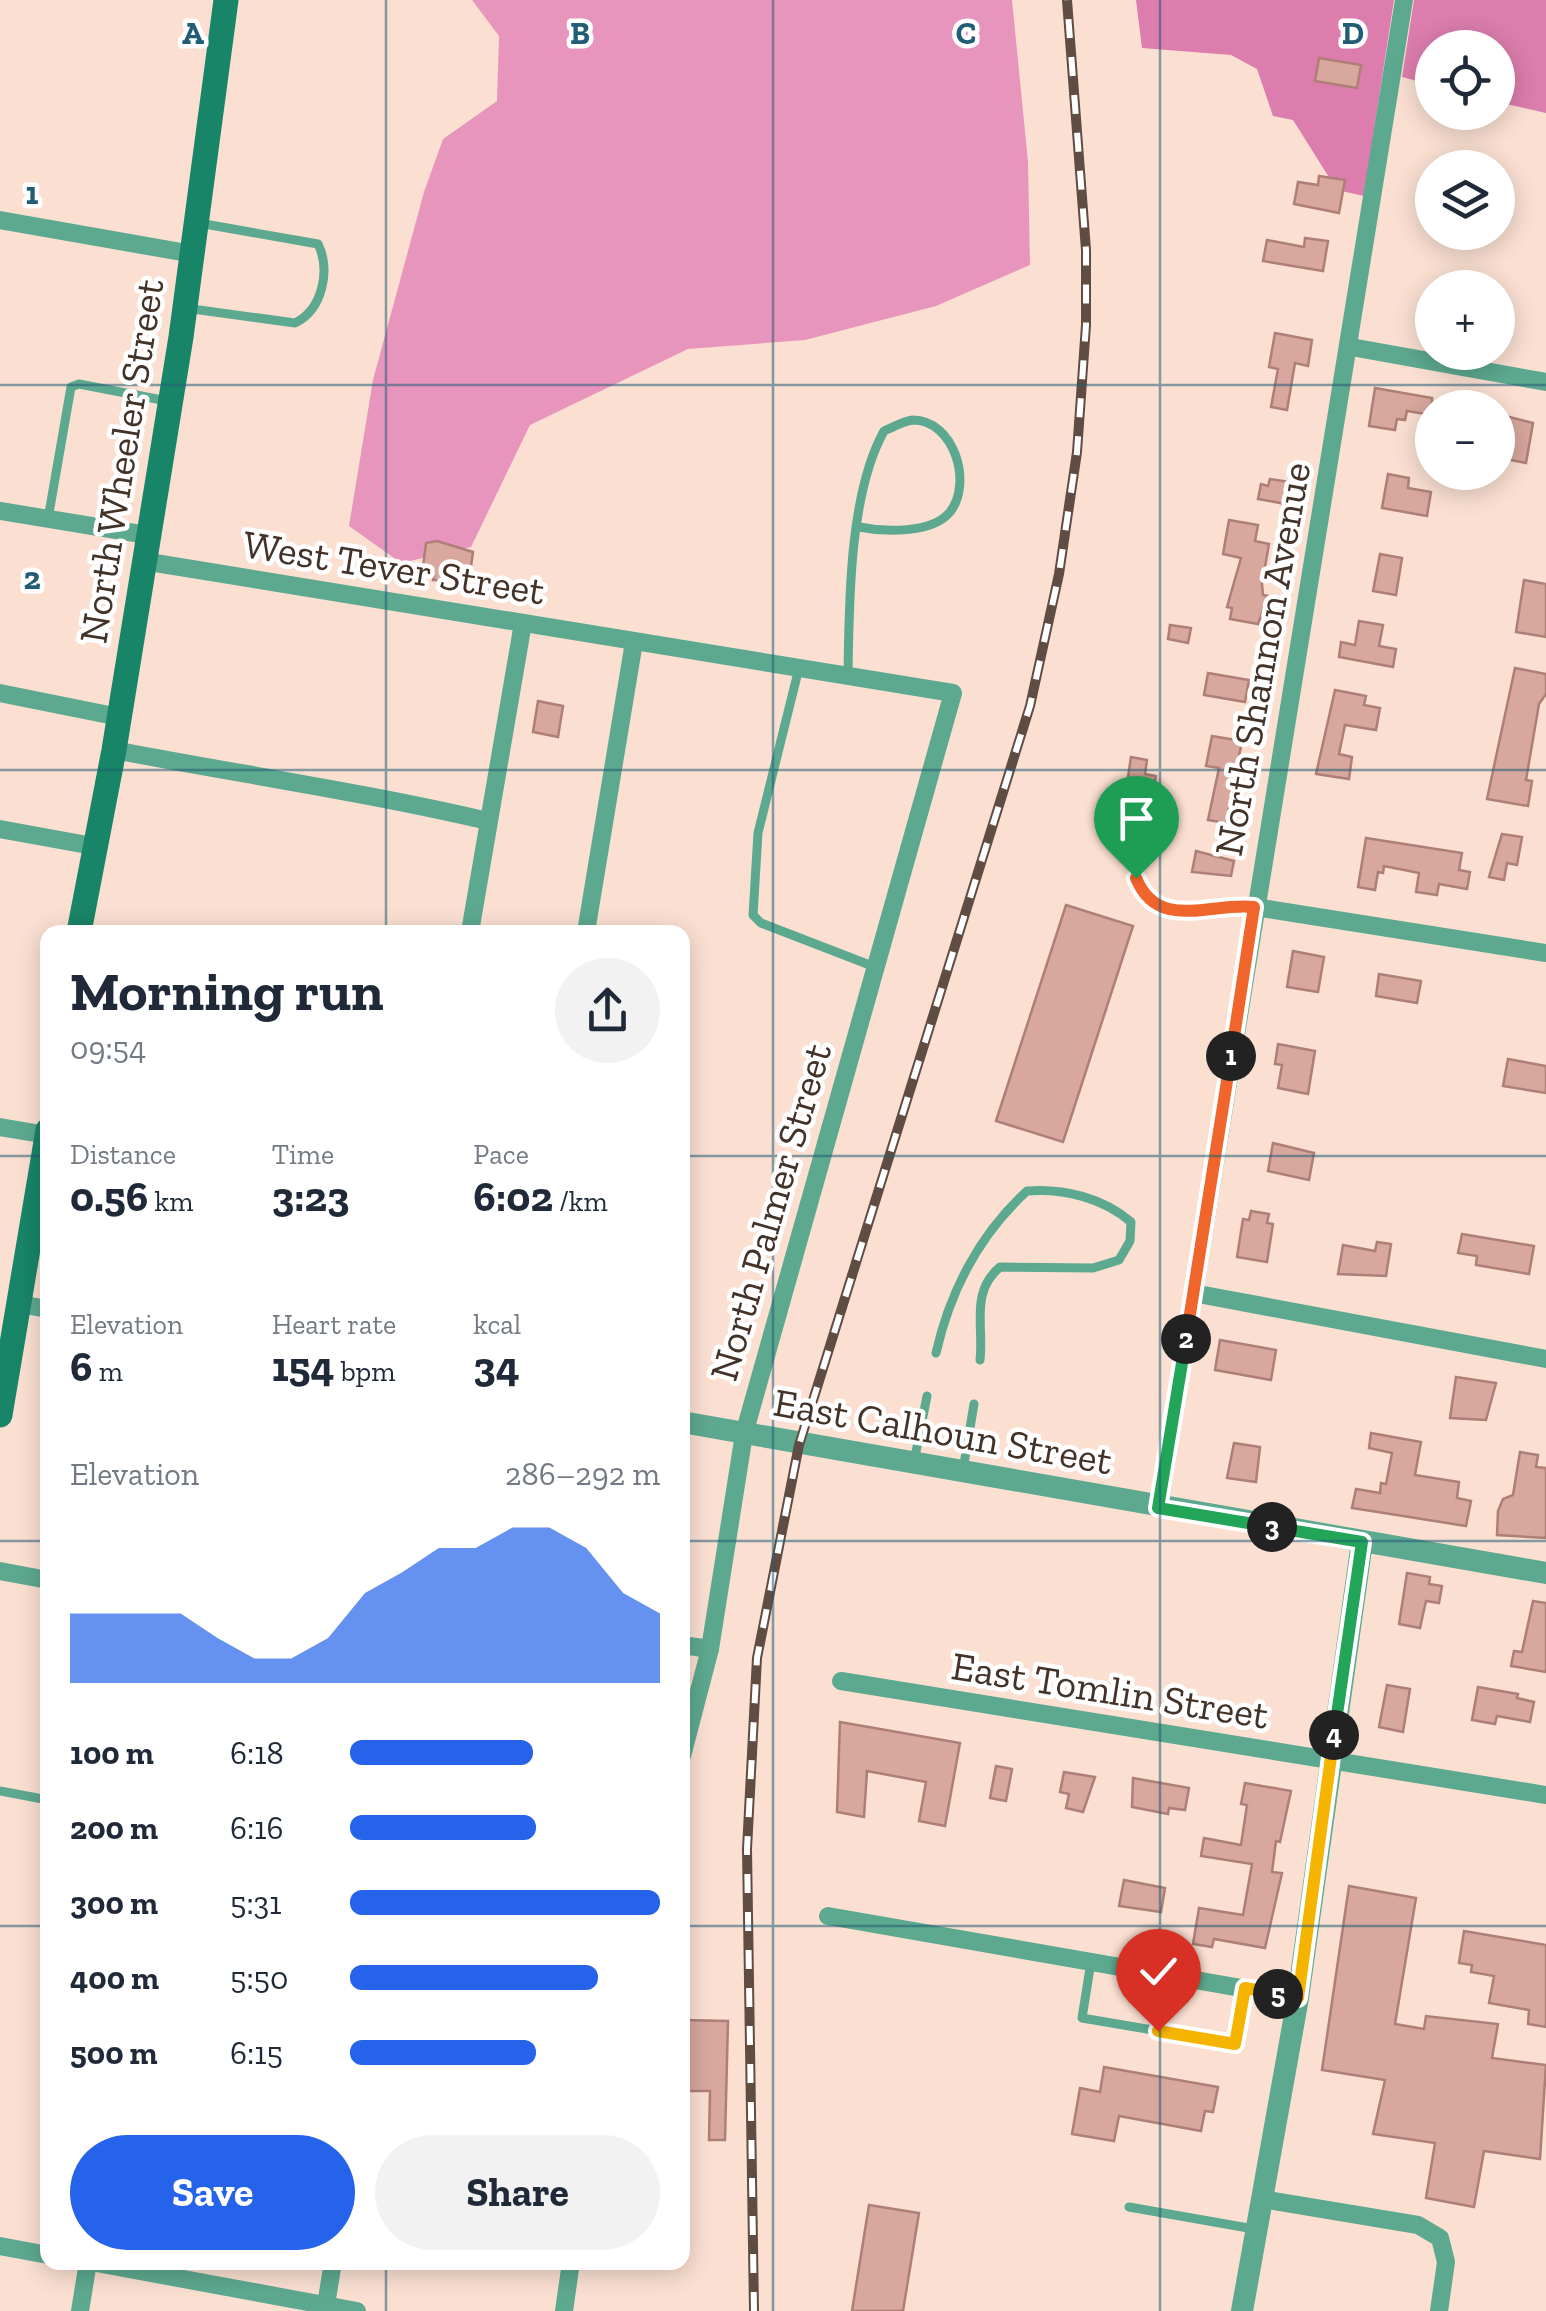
<!DOCTYPE html>
<html lang="en">
<head>
<meta charset="utf-8">
<style>
	body { margin:0; font-family:"Zilla Slab",serif; background:#f2f2f3; color:#1f2937; height:100vh; display:flex; flex-direction:column; font-size:38px; white-space:nowrap }
	* { box-sizing:border-box; margin:0 }
	p { font-size:32px; color:#747a83 }
	.icon { flex:none; width:55px; height:55px; fill:none; stroke:currentColor; stroke-width:2; stroke-linecap:round; stroke-linejoin:round }
	.map { position:relative; flex:1; overflow:hidden }
	.panel { position:absolute; left:40px; top:925px; width:650px; height:1345px; display:flex; flex-direction:column; background:#fff; border-radius:20px; box-shadow:0 5px 25px #0003 }
	.panel>* { flex:none }
	.fabs { position:absolute; left:1415px; top:30px; display:grid; gap:20px }
	.fabs a { display:grid; place-items:center; width:100px; height:100px; border-radius:50%; background:#fff; box-shadow:0 5px 25px #0003; font-size:50px }
	.pin { position:absolute; display:grid; place-items:center; width:85px; height:85px; color:#fff; margin:-102px -42px; border-radius:50% 50% 50% 0; rotate:-45deg; box-shadow:0 0 10px #0007 }
	.pin .icon { rotate:45deg }
	.km { position:absolute; width:50px; height:50px; margin:-25px; border-radius:50%; background:#222; color:#fff; font-size:28px; line-height:50px; text-align:center }
	.round { display:grid; place-items:center; flex:none; width:105px; height:105px; border-radius:52px; background:#f2f2f3 }
	.summary { display:flex; align-items:center; justify-content:space-between; height:170px; padding:0 30px }
	h1 { font-size:55px; font-weight:700; line-height:75px }
	.figures { display:grid; grid-template-columns:repeat(3,1fr); gap:15px; height:170px; padding:10px 30px }
	.figures div { display:grid; align-content:center }
	.figures b { font-size:42px; font-weight:700 }
	.figures small { font-size:28px; font-weight:400 }
	.figures p { font-size:28px }
	.chart { height:280px; padding:20px 30px }
	.chart p { display:flex; justify-content:space-between }
	.chart svg { width:100%; height:180px; margin-top:10px; fill:#2563eb; opacity:.7 }
	.primary-button { display:flex; gap:20px; margin-top:auto; padding:20px 30px }
	.primary-button a { flex:1; height:115px; border-radius:60px; background:#2563eb; color:#fff; font-size:40px; font-weight:700; line-height:115px; text-align:center }
	.primary-button a+a { background:#f2f2f3; color:#1f2937 }
	ul { padding:0 30px; list-style:none; font-size:32px }
	li { display:grid; grid-template-columns:160px 120px 1fr; align-items:center; height:75px }
	li i { height:25px; border-radius:12px; background:#2563eb }
	.map>svg:first-child { display:block }
	.green { fill:#e895be }
	.forest { fill:#dc7dad }
	.building { fill:#d8a79e; stroke:#ae7f77; stroke-width:2.5 }
	.lines { fill:none; stroke-linecap:round; stroke-linejoin:round }
	.service { stroke:#5da98f; stroke-width:9 }
	.minor { stroke:#5da98f; stroke-width:18 }
	.tertiary { stroke:#5da98f; stroke-width:22 }
	.secondary { stroke:#198568; stroke-width:25 }
	.rail-casing { stroke:#5f4c42; stroke-width:10 }
	.rail { stroke:#fff; stroke-width:6; stroke-dasharray:19; stroke-linecap:butt }
	.split-1-casing { stroke:#fff; stroke-width:20 }
	.split-2-casing { stroke:#fff; stroke-width:20 }
	.split-3-casing { stroke:#fff; stroke-width:20 }
	.split-4-casing { stroke:#fff; stroke-width:20 }
	.split-5-casing { stroke:#fff; stroke-width:20 }
	.split-6-casing { stroke:#fff; stroke-width:20 }
	.split-1 { stroke:#f0652b; stroke-width:12 }
	.split-2 { stroke:#f0652b; stroke-width:12 }
	.split-3 { stroke:#22a559; stroke-width:12 }
	.split-4 { stroke:#22a559; stroke-width:12 }
	.split-5 { stroke:#f5b400; stroke-width:12 }
	.split-6 { stroke:#f5b400; stroke-width:12 }
	.grid { fill:none; stroke:#225d76; stroke-width:2.5; stroke-opacity:0.55 }
	.labels { text-anchor:middle; stroke-width:9; stroke-linejoin:round; paint-order:stroke }
	.street-label { font-size:40px; fill:#433228; stroke:#fff }
	.grid-label { font-size:32px; text-anchor:middle; font-weight:bold; fill:#225d76; stroke:#fff; stroke-width:9; stroke-linejoin:round; paint-order:stroke }
</style>
</head>
<body>
<div class="map">
<svg width="1546" height="2311" viewBox="0 0 1546 2311">
	<rect width="100%" height="100%" fill="#fbe0d2"/>
	<!-- green -->
	<path class="green" d="M472 0H1012L1028 162 1030 265 936 306 805 340 688 349 530 425 471 547 401 563 349 526 373 380 424 192 443 139 497 101 499 36Z"/>
	<!-- forest -->
	<g class="forest">
		<path d="M1136 0H1394L1364 196 1337 190 1293 120 1273 116 1257 69 1231 55 1142 48Z"/>
		<path d="M1414 0H1546V113L1498 102V48H1432V85L1402 77Z"/>
	</g>
	<!-- building -->
	<g class="building">
		<path d="M1319 58 1361 65 1357 88 1315 81Z"/>
		<path d="M1319 176 1345 180 1339 213 1294 204 1298 182 1318 185Z"/>
		<path d="M1305 238 1328 241 1323 271 1263 261 1267 240 1304 247Z"/>
		<path d="M1275 333 1312 340 1308 366 1295 363 1287 410 1271 407 1278 369 1269 367Z"/>
		<path d="M1375 388 1432 398V415L1407 411 1405 420 1397 419 1395 430 1369 426Z"/>
		<path d="M1498 414 1533 423 1526 463 1500 458Z"/>
		<path d="M1388 474 1409 478 1408 488 1431 492 1427 516 1382 508Z"/>
		<path d="M1270 479 1290 482 1286 504 1258 499 1261 484 1268 486Z"/>
		<path d="M1229 520 1258 525 1255 541 1269 544 1262 584 1263 595 1268 596 1258 624 1230 619 1232 608 1227 607 1241 558 1223 554Z"/>
		<path d="M437 541 473 552 469 581 433 580 434 576 422 574 426 543Z"/>
		<path d="M1380 554 1402 558 1396 595 1373 591Z"/>
		<path d="M1524 580 1546 584V637L1516 632Z"/>
		<path d="M1359 621 1383 625 1379 646 1396 649 1393 667 1339 657 1341 642 1355 645Z"/>
		<path d="M1170 625 1191 628 1188 643 1168 639Z"/>
		<path d="M1515 668 1546 674V694L1539 704 1526 780 1532 781 1528 806 1487 799Z"/>
		<path d="M1208 673 1249 680 1245 702 1204 695Z"/>
		<path d="M1335 690 1366 696 1364 705 1380 708 1376 730 1345 725 1339 754 1352 757 1349 779 1316 774Z"/>
		<path d="M538 701 563 706 558 737 533 732Z"/>
		<path d="M1212 736 1242 741 1226 823 1208 820 1219 768 1206 766Z"/>
		<path d="M1131 757 1147 760 1145 774 1156 776 1152 796 1125 797Z"/>
		<path d="M1502 834 1522 837 1517 865 1507 863 1504 880 1489 877Z"/>
		<path d="M1366 838 1462 853 1459 870 1470 872 1467 889 1439 884 1437 895 1416 892 1419 873 1384 866 1383 873 1378 872 1375 890 1358 887Z"/>
		<path d="M1196 851 1234 861 1231 876 1192 872Z"/>
		<path d="M1066 905 1133 926 1063 1142 996 1121Z"/>
		<path d="M1293 951 1324 957 1318 992 1287 987Z"/>
		<path d="M1379 974 1421 981 1417 1003 1376 996Z"/>
		<path d="M1278 1044 1315 1051 1308 1094 1278 1088 1282 1065 1275 1064Z"/>
		<path d="M1508 1059 1546 1066V1093L1503 1086Z"/>
		<path d="M1273 1143 1314 1153 1309 1180 1268 1171Z"/>
		<path d="M1251 1211 1269 1214 1267 1223 1273 1224 1267 1262 1237 1257 1243 1219 1249 1220Z"/>
		<path d="M1462 1234 1534 1246 1529 1274 1476 1265 1477 1256 1458 1253Z"/>
		<path d="M1377 1242 1391 1244 1386 1276 1338 1274 1343 1245 1375 1251Z"/>
		<path d="M1220 1340 1276 1350 1271 1380 1215 1370Z"/>
		<path d="M1456 1377 1496 1383 1486 1420 1450 1418Z"/>
		<path d="M1371 1433 1421 1442 1415 1475 1459 1482 1457 1498 1471 1501 1466 1526 1352 1508 1356 1489 1380 1493 1381 1483 1386 1484 1392 1453 1369 1448Z"/>
		<path d="M1234 1443 1260 1447 1256 1482 1227 1478Z"/>
		<path d="M1520 1452 1538 1455 1536 1467 1546 1468V1538L1497 1535 1498 1511 1503 1499 1513 1495Z"/>
		<path d="M1407 1573 1430 1577 1429 1584 1442 1586 1439 1603 1426 1601 1420 1628 1399 1624Z"/>
		<path d="M1533 1601 1546 1603V1672L1511 1666 1514 1651 1522 1652Z"/>
		<path d="M1387 1685 1410 1689 1403 1732 1379 1727Z"/>
		<path d="M1478 1687 1518 1694 1517 1698 1534 1702 1530 1722 1497 1716 1495 1724 1472 1720Z"/>
		<path d="M840 1722 960 1743 945 1826 919 1821 926 1782 867 1771 864 1817 837 1812Z"/>
		<path d="M996 1766 1012 1769 1006 1801 990 1798Z"/>
		<path d="M1064 1772 1095 1777 1083 1812 1066 1808 1069 1794 1060 1792Z"/>
		<path d="M1133 1778 1189 1788 1185 1810 1169 1808 1168 1814 1132 1807Z"/>
		<path d="M1245 1783 1291 1791 1280 1842 1276 1841 1272 1872 1282 1873 1265 1948 1214 1939 1212 1947 1193 1944 1199 1908 1243 1915 1252 1864 1201 1856 1204 1838 1241 1845 1247 1805 1241 1804Z"/>
		<path d="M1124 1880 1165 1888 1161 1912 1119 1906Z"/>
		<path d="M1349 1886 1416 1898 1395 2024 1424 2029 1426 2016 1498 2024 1492 2058 1546 2065 1540 2159 1484 2151 1474 2207 1426 2198 1435 2143 1373 2134 1385 2080 1322 2070Z"/>
		<path d="M1464 1931 1546 1945V2027L1528 2024 1529 2010 1489 2003 1494 1976 1471 1972 1472 1965 1459 1963Z"/>
		<path d="M682 2020 728 2021 725 2140H709L710 2091H682Z"/>
		<path d="M1104 2067 1218 2087 1213 2112 1205 2111 1201 2131 1119 2116 1114 2141 1072 2134 1080 2088 1100 2092Z"/>
		<path d="M869 2205 919 2213 903 2311H852Z"/>
	</g>
	<g class="lines">
		<!-- service -->
		<g class="service">
			<path d="M185 308 295 323C322 310 331 271 318 244L199 223"/>
			<path d="M48 519 71 387 79 384 167 401"/>
			<path d="M799 668 758 833 753 915 761 923 875 967"/>
			<path d="M848 676C849 604 849 494 884 431 893 427 904 421 913 420 954 420 973 483 950 512 932 534 884 532 859 527"/>
			<path d="M1130 853C1154 944 1190 900 1255 907"/>
			<path d="M936 1353C950 1291 980 1234 1027 1191 1064 1188 1103 1198 1131 1222L1130 1241 1119 1260 1093 1268 1000 1267C970 1292 984 1326 980 1360"/>
			<path d="M914 1462 927 1396"/>
			<path d="M963 1470 974 1404"/>
			<path d="M0 1791 48 1800"/>
			<path d="M1091 1962 1082 2018 1235 2044 1245 1989"/>
			<path d="M1129 2207 1254 2229"/>
		</g>
		<!-- minor -->
		<g class="minor">
			<path d="M0 220 193 254"/>
			<path d="M1351 347 1546 382"/>
			<path d="M0 511 147 535"/>
			<path d="M143 561 953 693 744 1434 710 1649 682 1756"/>
			<path d="M0 693 119 717"/>
			<path d="M114 750C239 774 364 792 488 821"/>
			<path d="M0 829 93 846"/>
			<path d="M1255 907 1546 953"/>
			<path d="M470 932 523 623"/>
			<path d="M586 932 634 642"/>
			<path d="M0 1127 47 1135"/>
			<path d="M1193 1293 1546 1359"/>
			<path d="M19 1304 48 1309"/>
			<path d="M1159 1508 1404 0"/>
			<path d="M0 1571 48 1580"/>
			<path d="M682 1645 710 1649"/>
			<path d="M841 1681 1546 1795"/>
			<path d="M828 1916 1298 1998"/>
			<path d="M1262 2199 1418 2225 1440 2238 1446 2262 1439 2311"/>
			<path d="M0 2246 48 2255"/>
			<path d="M91 2262 357 2311"/>
			<path d="M80 2311 88 2262"/>
			<path d="M325 2311 333 2262"/>
			<path d="M564 2311 571 2262"/>
		</g>
		<!-- tertiary -->
		<g class="tertiary">
			<path d="M682 1422 1546 1573"/>
			<path d="M1242 2311 1298 1998 1362 1542"/>
		</g>
		<!-- secondary -->
		<g class="secondary">
			<path d="M79 932 114 750 181 337 226 0"/>
			<path d="M0 1415 48 1130"/>
		</g>
		<!-- rail casing -->
		<g class="rail-casing">
			<path id="rail" d="M754 2311 747 1849 757 1658 799 1445 1030 706 1059 574 1077 452 1086 325V250L1067 0"/>
		</g>
		<!-- rail -->
		<use href="#rail" class="rail"/>
	</g>
	<g class="lines">
		<!-- split-1 casing -->
		<g class="split-1-casing">
			<path id="split-1" d="M1136 878C1158 932 1211 902 1254 907L1231 1056"/>
		</g>
		<!-- split-2 casing -->
		<g class="split-2-casing">
			<path id="split-2" d="M1186 1339 1231 1056"/>
		</g>
		<!-- split-3 casing -->
		<g class="split-3-casing">
			<path id="split-3" d="M1186 1339 1158 1508 1272 1527"/>
		</g>
		<!-- split-4 casing -->
		<g class="split-4-casing">
			<path id="split-4" d="M1272 1527 1362 1542 1334 1735"/>
		</g>
		<!-- split-5 casing -->
		<g class="split-5-casing">
			<path id="split-5" d="M1278 1994 1298 1998 1334 1735"/>
		</g>
		<!-- split-6 casing -->
		<g class="split-6-casing">
			<path id="split-6" d="M1158 2031 1235 2044 1245 1988 1278 1994"/>
		</g>
		<!-- split-1 -->
		<use href="#split-1" class="split-1"/>
		<!-- split-2 -->
		<use href="#split-2" class="split-2"/>
		<!-- split-3 -->
		<use href="#split-3" class="split-3"/>
		<!-- split-4 -->
		<use href="#split-4" class="split-4"/>
		<!-- split-5 -->
		<use href="#split-5" class="split-5"/>
		<!-- split-6 -->
		<use href="#split-6" class="split-6"/>
	</g>
	<!-- grid -->
	<path class="grid" d="M386 0V932M773 0V2311M1160 0V2311M0 385H1546M0 770H1546M0 1156H48M682 1156H1546M0 1541H48M682 1541H1546M0 1926H48M682 1926H1546M386 2262V2311"/>
	<g class="labels">
		<!-- street labels -->
		<g class="street-label">
			<text transform="translate(121 461) rotate(-81)" y="14">North Wheeler Street</text>
			<text transform="translate(394 567) rotate(9)" y="14">West Tever Street</text>
			<text transform="translate(1262 659) rotate(-80)" y="14">North Shannon Avenue</text>
			<text transform="translate(770 1212) rotate(-74)" y="14">North Palmer Street</text>
			<text transform="translate(943 1431) rotate(10)" y="14">East Calhoun Street</text>
			<text transform="translate(1110 1690) rotate(9)" y="14">East Tomlin Street</text>
		</g>
	</g>
	<g class="grid-label">
		<text x="193" y="44">A</text>
		<text x="580" y="44">B</text>
		<text x="966" y="44">C</text>
		<text x="1353" y="44">D</text>
		<text x="32" y="204">1</text>
		<text x="32" y="589">2</text>
	</g>
</svg>
<div class="fabs">
<a><svg class="icon" aria-label="locate" viewBox="0 0 24 24"><circle cx="12" cy="12" r="6"/><path d="M12 2v4M12 18v4M2 12h4M18 12h4"/></svg></a>
<a><svg class="icon" aria-label="layers" viewBox="0 0 24 24"><path d="M12 4l9 5-9 5-9-5zM3 14l9 5 9-5"/></svg></a>
<a>+</a>
<a>−</a>
</div>
<div class="pin" style="left:1136px;top:878px;background:#1e9e55"><svg class="icon" aria-label="arrive" viewBox="0 0 24 24"><path d="M6 21V4h12l-3 4 3 4H6"/></svg></div>
<div class="pin" style="left:1158px;top:2031px;background:#d93025"><svg class="icon" aria-label="check" viewBox="0 0 24 24"><path d="M5 12l5 5 9-10"/></svg></div>
<b class="km" style="left:1231px;top:1056px">1</b>
<b class="km" style="left:1186px;top:1339px">2</b>
<b class="km" style="left:1272px;top:1527px">3</b>
<b class="km" style="left:1334px;top:1735px">4</b>
<b class="km" style="left:1278px;top:1994px">5</b>
<section class="panel">
<div class="summary"><div><h1>Morning run</h1><p>09:54</p></div><a class="round"><svg class="icon" aria-label="share" viewBox="0 0 24 24"><path d="M12 15V3M7 8l5-5 5 5M5 13v7h14v-7"/></svg></a></div>
<div class="figures">
<div><p>Distance</p><b>0.56<small> km</small></b></div>
<div><p>Time</p><b>3:23</b></div>
<div><p>Pace</p><b>6:02<small> /km</small></b></div>
</div>
<div class="figures">
<div><p>Elevation</p><b>6<small> m</small></b></div>
<div><p>Heart rate</p><b>154<small> bpm</small></b></div>
<div><p>kcal</p><b>34</b></div>
</div>
<div class="chart"><p><span>Elevation</span>286–292 m</p>
<svg viewBox="0 0 160 44" preserveAspectRatio="none"><path d="M0 44V27L10 27L20 27L30 27L40 33L50 38L60 38L70 33L80 22L90 17L100 11L110 11L120 6L130 6L140 11L150 22L160 27V44z"/></svg>
</div>
<ul>
<li><b>100 m</b>6:18<i style="width:59%"></i></li>
<li><b>200 m</b>6:16<i style="width:60%"></i></li>
<li><b>300 m</b>5:31<i style="width:100%"></i></li>
<li><b>400 m</b>5:50<i style="width:80%"></i></li>
<li><b>500 m</b>6:15<i style="width:60%"></i></li>
</ul>
<div class="primary-button"><a>Save</a><a>Share</a></div>
</section>
</div>
</body>
</html>
